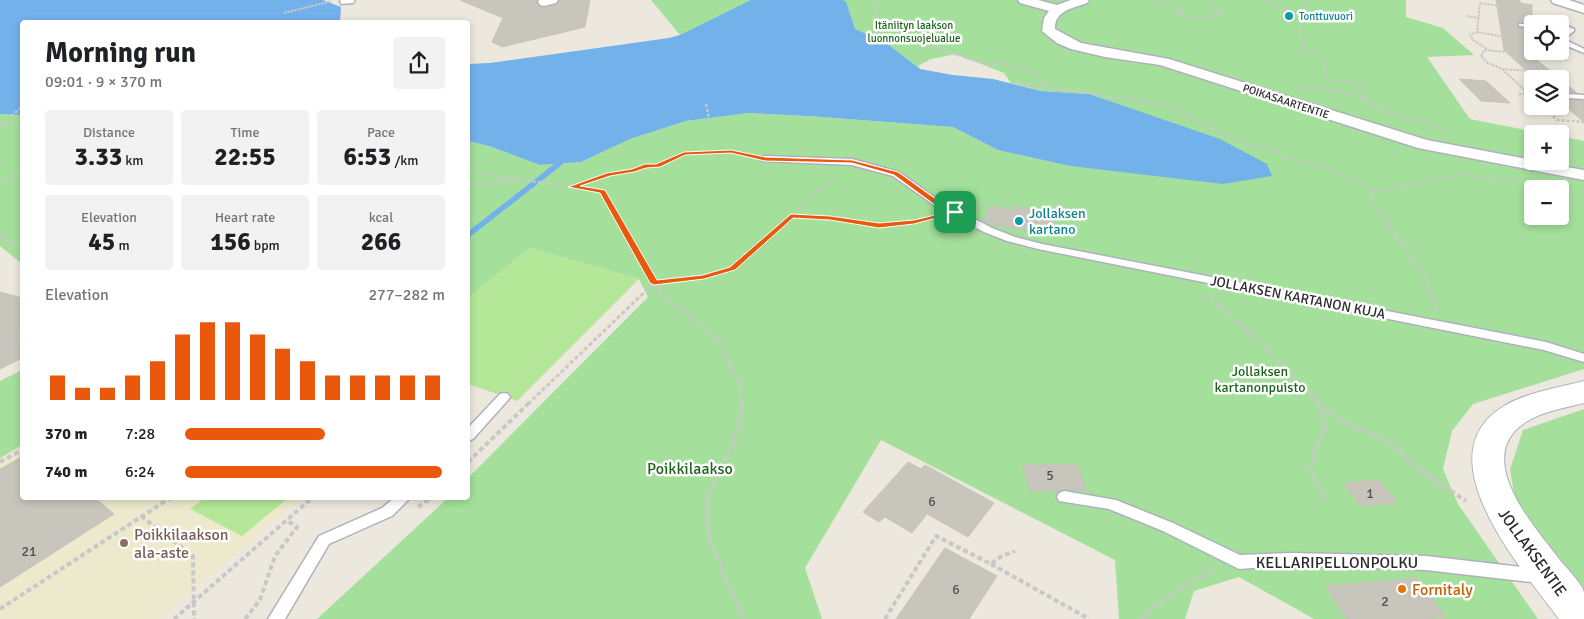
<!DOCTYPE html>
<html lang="en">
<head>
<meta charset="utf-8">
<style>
	body { margin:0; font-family:Signika,sans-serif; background:#f2f2f2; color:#202124; height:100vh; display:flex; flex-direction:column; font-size:19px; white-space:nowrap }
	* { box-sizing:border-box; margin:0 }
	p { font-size:16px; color:#757577 }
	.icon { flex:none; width:28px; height:28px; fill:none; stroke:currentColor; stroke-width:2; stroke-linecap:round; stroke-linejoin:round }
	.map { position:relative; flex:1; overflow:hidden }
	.side { position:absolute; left:20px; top:20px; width:450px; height:480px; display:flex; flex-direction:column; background:#fff; border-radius:5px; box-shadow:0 2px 8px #0003 }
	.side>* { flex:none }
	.buttons { position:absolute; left:1524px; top:15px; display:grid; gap:10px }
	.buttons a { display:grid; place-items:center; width:45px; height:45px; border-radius:5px; background:#fff; box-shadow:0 2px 8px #0003; font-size:25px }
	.pin { position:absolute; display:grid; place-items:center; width:42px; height:42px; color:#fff; margin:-21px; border-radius:10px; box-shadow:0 2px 8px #0006 }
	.round { display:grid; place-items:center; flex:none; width:52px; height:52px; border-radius:5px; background:#f2f2f2 }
	.overview { display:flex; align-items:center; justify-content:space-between; height:85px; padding:0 25px }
	h1 { font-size:28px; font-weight:700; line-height:38px }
	.metrics { display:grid; grid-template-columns:repeat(3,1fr); gap:8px; height:85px; padding:5px 25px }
	.metrics div { display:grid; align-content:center; border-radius:5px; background:#f2f2f2; text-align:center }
	.metrics b { font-size:25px; font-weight:700 }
	.metrics small { font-size:14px; font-weight:400 }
	.metrics p { font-size:14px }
	.chart { height:140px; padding:10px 25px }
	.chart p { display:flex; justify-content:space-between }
	.chart svg { width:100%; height:90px; margin-top:5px; stroke:#ea580c; stroke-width:6 }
	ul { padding:0 25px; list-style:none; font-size:16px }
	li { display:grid; grid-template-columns:80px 60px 1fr; align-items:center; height:38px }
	li i { height:12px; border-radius:6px; background:#ea580c }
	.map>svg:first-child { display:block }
	.education { fill:#ede9cd }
	.green { fill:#a4e09b; fill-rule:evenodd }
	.pitch { fill:#b4e797 }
	.water { fill:#73b1ea }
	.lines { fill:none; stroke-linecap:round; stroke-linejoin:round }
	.stream { stroke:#73b1ea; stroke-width:5.5 }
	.building { fill:#c7c5bc; stroke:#c7c5b6 }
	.service-casing { stroke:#b0b0bd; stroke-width:3 }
	.minor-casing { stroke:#b0b0bd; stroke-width:3 }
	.tertiary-casing { stroke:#b0b0bd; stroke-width:2 }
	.path-far3 { stroke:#c8c8c8; stroke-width:2; stroke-dasharray:2.5 1; stroke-linecap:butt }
	.path-far2 { stroke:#c8c8c8; stroke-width:2.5; stroke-dasharray:3 2; stroke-linecap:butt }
	.path-far1 { stroke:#c8c8c8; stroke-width:3; stroke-dasharray:4 2.5; stroke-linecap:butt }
	.path { stroke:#c8c8c8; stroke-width:4; stroke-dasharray:5 3; stroke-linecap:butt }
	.service { fill:#fff; fill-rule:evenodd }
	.minor { fill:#fff; fill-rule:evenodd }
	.tertiary { fill:#fff; fill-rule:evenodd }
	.route { fill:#ea580c; stroke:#fff; fill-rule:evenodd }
	.culture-dot { fill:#0f9aa8; stroke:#fff; stroke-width:2 }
	.education-dot { fill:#8d6e63; stroke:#fff; stroke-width:2 }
	.food-dot { fill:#e8710a; stroke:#fff; stroke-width:2 }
	.labels { text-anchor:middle; stroke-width:5; stroke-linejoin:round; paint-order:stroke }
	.far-culture-label { font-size:11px; fill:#0d838f; stroke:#fff; text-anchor:start }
	.far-park-label { font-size:11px; fill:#1d651d; stroke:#fff }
	.far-street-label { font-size:11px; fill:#2a2a2a; stroke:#fff }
	.culture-label { font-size:14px; fill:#0d838f; stroke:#fff; text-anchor:start }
	.street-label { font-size:14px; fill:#2a2a2a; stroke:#fff }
	.park-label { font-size:14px; fill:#1d651d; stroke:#fff }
	.near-number-label { font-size:14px; fill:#51514e }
	.near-park-label { font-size:16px; fill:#1d651d; stroke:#fff }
	.near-education-label { font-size:16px; fill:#785e54; stroke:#fff; text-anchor:start }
	.near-street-label { font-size:16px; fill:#2a2a2a; stroke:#fff }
	.near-food-label { font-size:16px; fill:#c56008; stroke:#fff; text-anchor:start }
</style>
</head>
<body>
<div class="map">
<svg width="1584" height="619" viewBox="0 0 1584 619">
	<rect width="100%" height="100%" fill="#ece8dd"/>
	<!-- education -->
	<path class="education" d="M22 445V498H302L158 619H0V458Z"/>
	<!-- green -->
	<g class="green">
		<path d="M651 0H1406V17L1443 28 1474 55 1427 57 1470 119 1547 134H1532V161H1560V136L1584 141V369L1473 404 1452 431 1443 469 1458 504 1538 619H1314L1239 577 1194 591 1185 619H1119L1115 560 881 440 805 568 822 619H317L448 498H468V478L648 297 639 279 530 248 468 298V141L489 146 540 165 581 162 630 139 686 121 748 113 808 116 953 127 998 150 1070 166 1126 172 1089 94 1041 91 1011 83 1004 73 956 54 931 59 918 66 920 69 738 7 680 35ZM1532 189H1560V216H1532Z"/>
		<path d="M0 114 22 115V264L0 246Z"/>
		<path d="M22 370V445L0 458V381Z"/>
		<path d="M1584 409V600L1515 499 1510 469 1523 430Z"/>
	</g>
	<!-- pitch -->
	<g class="pitch">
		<path d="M530 248 639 279 517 401 468 384V298Z"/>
		<path d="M205 498H288L242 536 190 509Z"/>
	</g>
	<!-- water -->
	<g class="water">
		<path d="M0 0H323L341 7 340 21 375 22H22V115L0 114Z"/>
		<path d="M751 0H843L846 2 855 29 886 43 920 69 953 75 993 79 1041 91 1089 94 1220 139 1267 164 1272 176 1223 184 1070 166 998 150 953 127 808 116 748 113 686 121 630 139 581 162 540 165 489 146 468 141V64L490 63 669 38 680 35Z"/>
	</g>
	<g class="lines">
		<!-- stream -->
		<path class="stream" d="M468 235 560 163"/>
	</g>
	<!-- building -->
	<g class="building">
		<path d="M460 0H537L538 6 544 8 556 5 560 0H590L585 27 502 47 492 42 503 18Z"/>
		<path d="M1496 0H1520V3L1532 5V22H1519L1518 27 1532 30V56L1560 79H1535L1504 50Z"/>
		<path d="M1459 79 1486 81 1510 103 1481 101Z"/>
		<path d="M1560 79 1577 93H1567V99L1584 101V122L1560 102Z"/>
		<path d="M989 206 1013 210 1014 206 1034 210 1032 214 1055 218 1051 235 988 224 984 222Z"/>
		<path d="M0 292 22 298V358L0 369Z"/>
		<path d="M22 457V498H95L114 514 0 587V469Z"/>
		<path d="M908 462 921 469 925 465 994 503 968 537 927 514 912 533 885 517 879 522 863 512Z"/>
		<path d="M1022 464H1077L1087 490 1030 491Z"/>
		<path d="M1379 480 1398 503 1361 506 1343 483Z"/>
		<path d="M945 548 997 576 969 619H896Z"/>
		<path d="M1417 578 1446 617 1421 619H1347L1325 586Z"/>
	</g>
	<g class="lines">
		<!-- service casing -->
		<g class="service-casing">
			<g id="service">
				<path d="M1551 22 1554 23 1555 24H1548Z"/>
				<path d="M1519 24H1532V28L1519 26Z"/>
				<path d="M1558 24H1562L1574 29V31L1564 39 1584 49V53L1560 43V33L1567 30 1560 27V24Z"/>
				<path d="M1568 94 1584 95V99L1568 98Z"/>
				<path d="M765 156 852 159 899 172 940 201 992 228 1015 237 1042 244 1546 342 1584 354V362L1544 350 1038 249 1007 241 984 232 934 205 893 176 852 165 762 161V157Z"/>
				<path d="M504 393 508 394 510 397 508 400 473 439 468 441V428L500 394Z"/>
				<path d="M1064 491 1116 500 1173 523 1240 555 1290 553 1426 556 1540 569 1546 571 1548 576 1546 581 1540 583 1426 570 1290 565 1239 569 1163 531 1109 509 1059 501 1057 497 1059 493Z"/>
				<path d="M394 498H410L392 516 329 544 285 619H268L319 536 382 508Z"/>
			</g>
		</g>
		<!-- minor casing -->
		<g class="minor-casing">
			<g id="minor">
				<path d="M340 0H355L353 3 341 4Z"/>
				<path d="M539 0H558L556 3 544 6 540 5 538 2Z"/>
				<path d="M1018 0H1038L1057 5 1071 0H1089L1087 3C1073 8 1054 11 1055 29L1081 43 1169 59 1427 140 1532 160V161L1584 170V180L1418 148 1160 65 1105 57 1071 49 1057 43 1042 31 1044 18 1049 11 1020 3Z"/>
				<path d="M1551 0H1569L1584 5V13L1553 3Z"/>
			</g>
		</g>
		<!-- tertiary casing -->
		<g class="tertiary-casing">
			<path id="tertiary" d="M1584 381V403C1565 408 1543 411 1526 422 1471 457 1534 526 1559 559 1565 566 1582 584 1584 592 1584 600 1584 611 1584 619H1559C1523 570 1421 456 1504 406 1527 392 1558 388 1584 381Z"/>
		</g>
		<!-- path-far3 -->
		<g class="path-far3">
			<path d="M872 0 877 9 875 18 898 26 909 37 939 49 985 64H1011L1039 77 1050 86"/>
			<path d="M1158 0 1184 9 1176 13C1193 19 1207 20 1223 12L1211 2 1212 0"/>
			<path d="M1261 0 1302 16"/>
			<path d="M1307 0 1299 34 1305 47 1323 61 1328 81C1351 78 1361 81 1368 104"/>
			<path d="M284 13 332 1"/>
			<path d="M1467 16 1479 18"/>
			<path d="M1477 32 1505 37"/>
			<path d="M1487 49 1473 40 1470 35 1477 32 1480 3 1501 6"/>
			<path d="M1503 69 1529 71"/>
			<path d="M1017 82 1091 93 1110 98 1132 99 1152 104"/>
			<path d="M1297 86 1330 90 1366 99"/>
			<path d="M1519 94H1528"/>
			<path d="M1532 97 1502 69 1488 63 1481 56 1484 50 1552 56 1567 60"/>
		</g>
		<!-- path-far2 -->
		<g class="path-far2">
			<path d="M1147 102 1178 110 1218 132 1243 143 1278 151 1283 157 1325 167 1364 184 1370 192 1376 208 1396 236"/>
			<path d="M1367 102C1386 117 1428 120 1450 132"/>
			<path d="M706 104 709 118"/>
			<path d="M1542 106 1557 120 1584 122"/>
			<path d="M11 116 22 107"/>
			<path d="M0 124 22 123"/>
			<path d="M468 170 516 179"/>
			<path d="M0 183 22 169"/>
			<path d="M468 185 522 180 602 191 628 236"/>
			<path d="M572 186 609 174 634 170 645 166H657L684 154 731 152 752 156"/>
			<path d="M1370 192 1433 181 1460 174 1494 180 1523 181"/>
			<path d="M792 216 830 218 879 226 935 218"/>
			<path d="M769 236 837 175"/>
		</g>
		<!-- path-far1 -->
		<g class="path-far1">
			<path d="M627 234 662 295 683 310 719 341 740 384 742 404"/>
			<path d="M1395 234C1415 261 1429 278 1436 311"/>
			<path d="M0 237 22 247"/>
			<path d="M1206 294 1263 345 1320 404"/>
			<path d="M0 345 22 335"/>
			<path d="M528 404 654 283 703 277 732 268 770 234"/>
		</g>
		<!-- path -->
		<g class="path">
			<path d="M742 403 738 431 708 495 707 519 710 542 744 619"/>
			<path d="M1318 403 1348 424 1390 443 1418 469 1466 501"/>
			<path d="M1319 404 1324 428 1310 469 1326 501"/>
			<path d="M0 462 22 450"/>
			<path d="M468 462 529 403"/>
			<path d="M418 507 431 498"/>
			<path d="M141 516 193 556 194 619"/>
			<path d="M991 564 1089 619"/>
			<path d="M0 609 170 498"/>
			<path d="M174 619 312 498"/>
			<path d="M245 619 260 600 275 556 297 527 286 520"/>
			<path d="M885 619 936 536 991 564 1000 557 1015 551"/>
			<path d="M1141 619 1178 589 1215 569"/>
		</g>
		<!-- service -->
		<use href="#service" class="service"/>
		<!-- minor -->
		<use href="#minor" class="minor"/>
		<!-- tertiary -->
		<use href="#tertiary" class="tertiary"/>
	</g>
	<!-- route -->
	<path class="route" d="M731 150 765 157 852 160 898 172 940 202 958 212 914 224 879 228 830 220 793 218 735 270 704 279 654 285 650 283 600 193 568 187 607 173 632 169 645 164H656L684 152ZM731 153 765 161 852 163 894 175 935 205 948 212 914 220 879 223 830 216 791 214 730 267 703 275 657 280 605 190 580 186 610 176 634 172 646 168 660 167 685 155Z"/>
	<!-- markers -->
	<g class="culture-dot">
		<circle cx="1289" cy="16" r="5"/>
		<circle cx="1019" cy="221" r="5"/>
	</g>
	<circle class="education-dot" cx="124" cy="543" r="5"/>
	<circle class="food-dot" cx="1402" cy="589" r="5"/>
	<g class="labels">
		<!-- far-culture labels -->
		<g class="far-culture-label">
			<text x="1299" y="20">Tonttuvuori</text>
		</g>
		<!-- far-park labels -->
		<g class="far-park-label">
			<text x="914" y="29">Itäniityn laakson<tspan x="914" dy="13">luonnonsuojelualue</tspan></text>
		</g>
		<!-- far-street labels -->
		<g class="far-street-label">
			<text transform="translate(1286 101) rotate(18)" y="4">POIKASAARTENTIE</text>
		</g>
		<!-- culture labels -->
		<g class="culture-label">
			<text x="1029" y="218">Jollaksen<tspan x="1029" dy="16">kartano</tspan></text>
		</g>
		<!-- street labels -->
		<g class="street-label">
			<text transform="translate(1298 297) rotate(11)" y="5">JOLLAKSEN KARTANON KUJA</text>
		</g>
		<!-- park labels -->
		<g class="park-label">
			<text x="1260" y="376">Jollaksen<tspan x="1260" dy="16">kartanonpuisto</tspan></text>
		</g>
		<!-- near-number labels -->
		<g class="near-number-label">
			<text x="1050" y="480">5</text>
			<text x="1370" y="498">1</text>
			<text x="932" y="506">6</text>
			<text x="29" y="556">21</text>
			<text x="956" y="594">6</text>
			<text x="1385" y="606">2</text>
		</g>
		<!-- near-park labels -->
		<g class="near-park-label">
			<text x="690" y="474">Poikkilaakso</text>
		</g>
		<!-- near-education labels -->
		<g class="near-education-label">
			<text x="134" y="540">Poikkilaakson<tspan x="134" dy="18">ala-aste</tspan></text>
		</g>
		<!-- near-street labels -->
		<g class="near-street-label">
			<text transform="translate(1533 552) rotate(54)" y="6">JOLLAKSENTIE</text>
			<text x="1337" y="568">KELLARIPELLONPOLKU</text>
		</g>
		<!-- near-food labels -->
		<g class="near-food-label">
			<text x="1412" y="595">Fornitaly</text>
		</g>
	</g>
</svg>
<div class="buttons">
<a><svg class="icon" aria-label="locate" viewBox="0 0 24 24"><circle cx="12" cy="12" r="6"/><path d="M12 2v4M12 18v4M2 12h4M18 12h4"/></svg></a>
<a><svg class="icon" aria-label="layers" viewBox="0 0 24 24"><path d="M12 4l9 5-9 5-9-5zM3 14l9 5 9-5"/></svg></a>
<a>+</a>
<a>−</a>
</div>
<div class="pin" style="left:955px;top:212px;background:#1e9e55"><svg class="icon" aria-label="arrive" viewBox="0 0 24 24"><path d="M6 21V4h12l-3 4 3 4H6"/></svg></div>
<section class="side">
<div class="overview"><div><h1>Morning run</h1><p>09:01 · 9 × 370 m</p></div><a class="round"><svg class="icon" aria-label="share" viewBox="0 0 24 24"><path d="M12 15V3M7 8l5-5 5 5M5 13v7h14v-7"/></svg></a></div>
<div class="metrics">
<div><p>Distance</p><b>3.33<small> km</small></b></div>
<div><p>Time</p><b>22:55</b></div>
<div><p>Pace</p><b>6:53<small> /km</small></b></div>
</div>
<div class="metrics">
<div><p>Elevation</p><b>45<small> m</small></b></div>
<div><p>Heart rate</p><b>156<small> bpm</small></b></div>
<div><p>kcal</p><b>266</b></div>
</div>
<div class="chart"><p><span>Elevation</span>277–282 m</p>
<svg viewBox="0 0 160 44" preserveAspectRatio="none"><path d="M5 44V32M15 44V38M25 44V38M35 44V32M45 44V25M55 44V12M65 44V6M75 44V6M85 44V12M95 44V19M105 44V25M115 44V32M125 44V32M135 44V32M145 44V32M155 44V32"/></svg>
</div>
<ul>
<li><b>370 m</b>7:28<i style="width:54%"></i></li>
<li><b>740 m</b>6:24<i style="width:99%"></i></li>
</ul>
</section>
</div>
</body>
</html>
